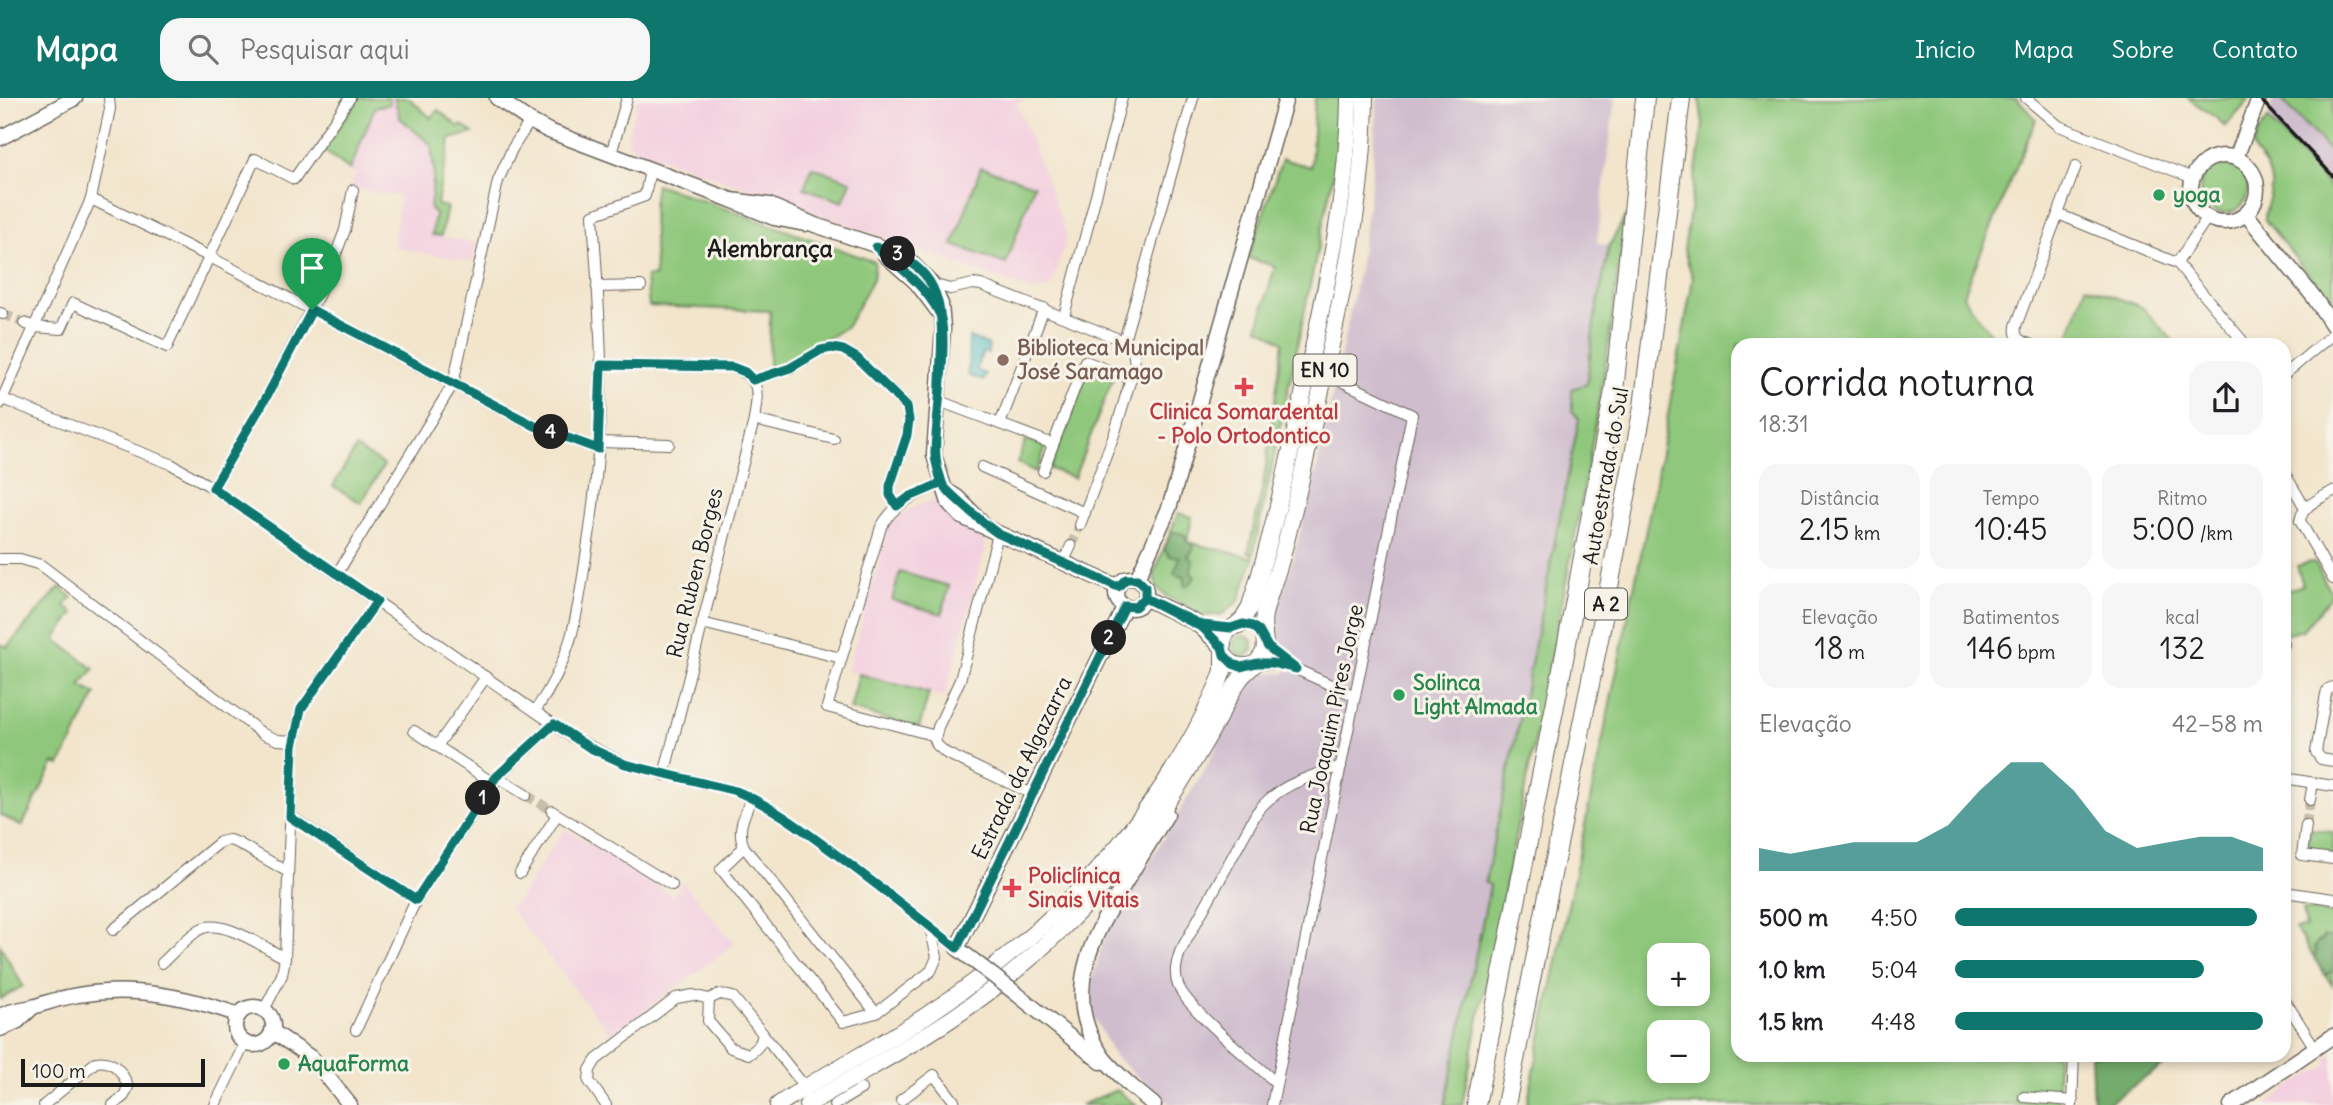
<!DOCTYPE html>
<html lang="pt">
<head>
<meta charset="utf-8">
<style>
	body { margin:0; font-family:Delius,sans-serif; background:#f6f6f6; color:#202124; height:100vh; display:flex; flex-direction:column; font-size:26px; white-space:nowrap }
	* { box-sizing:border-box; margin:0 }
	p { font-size:23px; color:#757577 }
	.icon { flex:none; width:38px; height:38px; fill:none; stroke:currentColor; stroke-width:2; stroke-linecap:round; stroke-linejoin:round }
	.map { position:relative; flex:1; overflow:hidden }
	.panel { position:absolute; left:1731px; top:240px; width:560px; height:724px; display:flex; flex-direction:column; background:#fff; border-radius:21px; box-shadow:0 4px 10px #0003 }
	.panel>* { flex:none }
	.controls { position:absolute; left:1647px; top:845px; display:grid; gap:14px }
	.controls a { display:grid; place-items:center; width:63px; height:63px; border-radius:14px; background:#fff; box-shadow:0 4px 10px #0003; font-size:35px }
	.scale { position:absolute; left:21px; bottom:18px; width:184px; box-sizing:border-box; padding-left:7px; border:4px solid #1c1c1c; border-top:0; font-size:19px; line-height:24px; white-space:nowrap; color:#1c1c1c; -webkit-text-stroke:5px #f7f3e8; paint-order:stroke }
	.pin { position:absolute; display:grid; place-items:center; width:60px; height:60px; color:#fff; margin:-72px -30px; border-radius:50% 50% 50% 0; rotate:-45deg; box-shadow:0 0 7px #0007 }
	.pin .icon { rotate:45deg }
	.km { position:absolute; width:35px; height:35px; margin:-18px; border-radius:50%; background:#222; color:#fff; font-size:19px; line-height:35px; text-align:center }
	.round { display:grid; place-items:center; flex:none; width:74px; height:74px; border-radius:21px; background:#f6f6f6 }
	.overview { display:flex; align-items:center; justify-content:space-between; height:119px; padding:0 28px }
	h1 { font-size:38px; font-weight:600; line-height:52px }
	.stats { display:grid; grid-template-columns:repeat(3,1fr); gap:10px; height:119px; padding:7px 28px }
	.stats div { display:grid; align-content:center; border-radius:18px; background:#f6f6f6; text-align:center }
	.stats b { font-size:30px; font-weight:600 }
	.stats small { font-size:19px; font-weight:400 }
	.stats p { font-size:19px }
	.chart { height:196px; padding:14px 28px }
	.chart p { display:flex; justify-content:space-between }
	.chart svg { width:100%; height:126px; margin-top:7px; fill:#0f766e; opacity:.7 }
	ul { padding:0 28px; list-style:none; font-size:23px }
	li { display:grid; grid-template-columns:112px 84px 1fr; align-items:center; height:52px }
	li i { height:18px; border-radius:9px; background:#0f766e }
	header { display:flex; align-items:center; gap:42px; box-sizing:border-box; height:98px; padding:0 35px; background:#0f766e; color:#fff }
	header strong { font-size:33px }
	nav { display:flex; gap:38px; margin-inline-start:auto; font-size:24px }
	.search { width:490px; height:63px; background:#f6f6f6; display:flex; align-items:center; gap:18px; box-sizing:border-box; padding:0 24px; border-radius:21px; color:#757577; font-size:26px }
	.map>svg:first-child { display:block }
	.built { fill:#f3cfdf }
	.industrial { fill:#cfbdce }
	.green { fill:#8fc87c; stroke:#56724c; stroke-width:2; fill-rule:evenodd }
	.forest { fill:#73ac6c; stroke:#486444; stroke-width:2 }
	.water { fill:#4dbbc2; stroke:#346c6f; stroke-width:2 }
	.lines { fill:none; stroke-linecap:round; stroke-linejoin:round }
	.street-tunnel { stroke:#c7bda9; stroke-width:10; stroke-dasharray:10 5; stroke-linecap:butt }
	.street-casing { stroke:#67625a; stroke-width:12 }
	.secondary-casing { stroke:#67625a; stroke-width:17 }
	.primary-casing { stroke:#67625a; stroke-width:18 }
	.highway-casing { stroke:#67625a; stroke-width:20 }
	.street { stroke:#fff; stroke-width:10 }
	.secondary { stroke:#fff; stroke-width:14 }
	.primary { stroke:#fff; stroke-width:16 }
	.highway { stroke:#fff; stroke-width:18 }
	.rail { stroke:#1c1c1c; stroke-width:3.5 }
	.secondary-bridge-casing { stroke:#67625a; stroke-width:17; stroke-linecap:butt }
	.secondary-bridge { stroke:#fff; stroke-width:14 }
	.route-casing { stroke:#fff; stroke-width:14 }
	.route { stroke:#0f766e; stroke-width:9 }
	.leisure-dot { fill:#2e9e5b; stroke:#f7f3e8; stroke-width:2.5 }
	.education-dot { fill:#8d6e63; stroke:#f7f3e8; stroke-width:2.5 }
	.health-dot { fill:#e0444e; stroke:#f7f3e8; stroke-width:2.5 }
	.labels { text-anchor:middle; stroke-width:6; stroke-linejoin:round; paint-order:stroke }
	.shield { fill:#f7f3e8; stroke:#5e5c59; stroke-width:2 }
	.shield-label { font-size:19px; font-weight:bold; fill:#1c1c1c }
	.leisure-label { font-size:21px; font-weight:bold; fill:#27864d; stroke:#f7f3e8; text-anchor:start }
	.education-label { font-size:21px; font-weight:bold; fill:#785e54; stroke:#f7f3e8; text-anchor:start }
	.health-label { font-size:21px; font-weight:bold; fill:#be3a42; stroke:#f7f3e8 }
	.street-label { font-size:21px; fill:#1c1c1c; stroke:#f7f3e8 }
	.neighbourhood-label { font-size:23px; font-weight:bold; fill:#1c1c1c; stroke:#f7f3e8 }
</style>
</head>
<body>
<header>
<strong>Mapa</strong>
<div class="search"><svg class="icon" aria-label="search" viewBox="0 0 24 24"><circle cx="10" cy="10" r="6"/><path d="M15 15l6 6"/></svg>Pesquisar aqui</div>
<nav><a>Início</a><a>Mapa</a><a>Sobre</a><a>Contato</a></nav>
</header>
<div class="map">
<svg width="2333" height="1007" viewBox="0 0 2333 1007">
	<rect width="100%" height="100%" fill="#f7f3e8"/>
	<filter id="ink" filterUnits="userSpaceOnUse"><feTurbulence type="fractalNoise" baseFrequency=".0143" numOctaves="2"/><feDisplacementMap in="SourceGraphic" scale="14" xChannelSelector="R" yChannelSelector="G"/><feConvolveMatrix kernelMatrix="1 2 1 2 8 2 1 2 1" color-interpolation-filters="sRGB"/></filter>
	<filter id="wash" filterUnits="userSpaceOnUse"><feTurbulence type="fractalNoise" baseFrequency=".00686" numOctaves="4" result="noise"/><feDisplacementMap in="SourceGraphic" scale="28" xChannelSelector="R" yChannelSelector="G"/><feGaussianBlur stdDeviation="1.57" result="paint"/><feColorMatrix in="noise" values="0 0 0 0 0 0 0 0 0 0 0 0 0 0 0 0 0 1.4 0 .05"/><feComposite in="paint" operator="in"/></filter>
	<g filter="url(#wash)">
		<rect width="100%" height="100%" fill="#f2e5cc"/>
		<!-- built -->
		<g class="built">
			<path d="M389 0H394L400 20 431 47 434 73 430 110 435 115 432 136 476 146 473 164 393 149 400 98 349 90 356 77 350 72 375 9 389 7Z"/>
			<path d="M638 0H1028L1017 5 1067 137 1052 188 1043 192 1032 193 640 52 630 47 627 40Z"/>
			<path d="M934 402 954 422 984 442 985 452 945 599 847 573 878 470 886 434 896 419 898 421 912 409Z"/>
			<path d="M565 730 673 798 682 783 735 846 612 938 509 809 519 801Z"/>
			<path d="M2333 957V1007H2266L2295 985 2329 967 2326 960Z"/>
		</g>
		<!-- industrial -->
		<g class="industrial">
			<path d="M1377 0H1615L1597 145 1609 148 1594 225 1587 286 1572 292V313L1579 321 1525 596 1485 785 1490 787 1466 910 1445 1007H1171L1114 958 1094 919 1091 886 1103 845 1112 826 1206 669 1245 591 1254 579 1261 576 1269 574 1285 576 1292 559 1285 555 1275 542 1272 527 1288 479 1315 379 1359 171 1371 87Z"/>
			<path d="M2273 0H2280L2333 55V93L2268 21Z"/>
		</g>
		<!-- green -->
		<g class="green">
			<path d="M358 0H389L390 6 375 9 350 72 323 52Z"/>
			<path d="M394 0H409L431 20 438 12 459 29 462 27 473 35 450 41C448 64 439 85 437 107L447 109 441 138 432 137 435 115 430 111 434 73 431 47 400 20Z"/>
			<path d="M1315 0H1339L1338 55 1253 457 1248 454 1263 388 1283 244 1258 229 1275 168 1248 160 1282 61 1311 69Z"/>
			<path d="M1356 0H1359L1354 83 1343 158 1292 392 1255 522 1252 521 1257 506Z"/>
			<path d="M1699 0H2017L2036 21 1963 198 1993 239 2010 247H1738V957H2057L2058 1007H1527L1654 393 1693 181 1684 152 1703 27ZM1659 858H1698V896H1659ZM1659 934H1698V973H1659Z"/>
			<path d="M2188 0H2247L2249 2 2225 29 2219 22Z"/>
			<path d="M2280 0H2333V55H2332Z"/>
			<path d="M2268 21 2333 93V207L2265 122C2264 109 2273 98 2271 84 2266 48 2236 63 2268 21Z"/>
			<circle cx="2224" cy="91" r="24"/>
			<path d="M812 69 851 83 843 104 804 90Z"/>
			<path d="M981 69 1034 87 1006 166 953 147Z"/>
			<path d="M656 86 875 164 873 181 847 228 813 250 769 272 770 213 649 208 646 179 655 178 653 107Z"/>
			<path d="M1626 117C1618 174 1611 232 1602 290 1560 530 1508 768 1462 1007H1445L1490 787 1485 785 1525 596 1579 321 1572 313V291L1587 286 1594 225 1609 148Z"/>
			<path d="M2086 188 2142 209 2177 247H2066Z"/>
			<path d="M1089 271 1113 280 1074 380 1050 371Z"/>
			<path d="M1026 342 1046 349 1036 374 1017 365Z"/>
			<path d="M356 350 384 367 361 405 333 388Z"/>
			<path d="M1178 415 1192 419 1187 444 1254 460 1239 503 1223 516 1204 518 1166 498 1157 490 1154 476Z"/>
			<path d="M2311 464 2316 466 2332 497 2303 532 2284 537V493L2303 487 2297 468Z"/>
			<path d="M900 474 949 488 942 516 892 502Z"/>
			<path d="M60 489 72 499 65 508 74 515 55 541 94 571 80 588 96 596 60 667 54 665 22 728 0 717V546L7 549Z"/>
			<circle cx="1243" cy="548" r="10"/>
			<path d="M859 576 929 595 919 630 850 611Z"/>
			<path d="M2311 731 2333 734V757L2307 754Z"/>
			<path d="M2303 811 2333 816 2332 887 2295 830 2306 829Z"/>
			<path d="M0 847 23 888 0 901Z"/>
			<path d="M1117 992 1136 1007H1081Z"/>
		</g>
		<!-- forest -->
		<g class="forest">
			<path d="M1174 434 1184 436 1187 444 1194 446 1193 452 1188 458 1193 462 1191 475 1195 479 1190 486 1184 488V479L1174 476 1180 459 1170 458 1164 451 1171 435Z"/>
			<path d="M2323 838 2333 840V873L2325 877 2314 860 2316 853 2314 850 2319 843 2323 842Z"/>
			<path d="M2091 957H2179L2105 1007H2093Z"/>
		</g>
		<!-- water -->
		<path class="water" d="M969 239 989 247 988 256 983 254 976 271 986 276 983 283 968 277Z"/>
	</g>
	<g filter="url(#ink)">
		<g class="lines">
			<!-- street-tunnel -->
			<g class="street-tunnel">
				<path d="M3 216 24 225"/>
				<path d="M1071 448 1080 427"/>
				<path d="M526 697 552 713"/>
				<path d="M2306 727 2310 702"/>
			</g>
			<!-- street casing -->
			<g class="street-casing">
				<g id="street">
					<path d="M2026 0 2059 28 2193 80"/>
					<path d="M611 56 627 0"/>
					<path d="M91 101 208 158 511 316 535 328 598 351"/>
					<path d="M2058 116 2177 165 2246 247"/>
					<path d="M2177 165 2207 120"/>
					<path d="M932 186 950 191 973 186 981 187 1124 243 1133 251 1135 267 1115 334 1080 427"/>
					<path d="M597 189 641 188"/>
					<path d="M0 215 3 216"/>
					<path d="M1064 218 1122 0"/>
					<path d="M24 225 35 229 61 231 73 205 167 249 255 61 294 81 350 0"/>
					<path d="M1124 243 1193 0"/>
					<path d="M2032 247C2021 243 2014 241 2016 228L2076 68"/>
					<path d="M601 267 732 269C762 281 758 293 754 322L664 677"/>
					<path d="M2284 277 2333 236"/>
					<path d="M753 282 790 270 821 252 833 249 843 252 857 260 907 309 909 322 907 337 890 388V396L897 408"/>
					<path d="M0 300 171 366 213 390 572 639 625 666 736 693C772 708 802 731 833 754 875 785 916 817 957 850"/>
					<path d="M939 303 1053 346"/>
					<path d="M0 306 91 101 110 11 109 0"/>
					<path d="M754 322 834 341"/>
					<path d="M1000 326 1044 210"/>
					<path d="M599 344 669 346"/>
					<path d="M982 369 1085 415"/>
					<path d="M1043 373 1085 263 1131 281"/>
					<path d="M2284 374 2305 410"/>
					<path d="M213 390 267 298 326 182 345 132 353 92"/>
					<path d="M2333 393C2320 401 2302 407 2300 423L2333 481"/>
					<path d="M998 436 960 582 938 629 935 642 937 647 946 655 1032 696"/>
					<path d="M0 461H20L41 467 263 636 278 642 294 643"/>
					<path d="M1063 465 1071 448"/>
					<path d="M337 476 453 286 498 83 512 51 530 23"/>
					<path d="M702 525 841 560"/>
					<path d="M1264 545 1289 567"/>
					<path d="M2284 547V546"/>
					<path d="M1257 565 1287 567 1355 598"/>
					<path d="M2333 589 2328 591 2326 596 2316 654 2321 661 2333 663"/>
					<path d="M535 613C572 561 577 519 586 458 596 395 602 330 601 266 600 216 596 166 593 117L645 98 650 72"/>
					<path d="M414 633 493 685"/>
					<path d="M936 638 827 609 881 429C895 404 917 396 942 385"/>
					<path d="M437 648 486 579"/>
					<path d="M497 679 526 697"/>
					<path d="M2284 680 2333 688"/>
					<path d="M751 700C745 717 736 731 744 749L876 915 931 873 937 859 930 829"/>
					<path d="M2310 702 2313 685"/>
					<path d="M552 713 672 787"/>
					<path d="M290 718 416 802"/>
					<path d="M2306 727 2302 757 2333 761"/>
					<path d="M744 749 721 771 843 924 876 915"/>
					<path d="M520 775 557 717"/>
					<path d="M2284 794 2333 801"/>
					<path d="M113 832 220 744 229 742 238 745 288 774"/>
					<path d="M162 865C174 854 186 840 199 832 220 818 265 850 285 860"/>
					<path d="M2284 901 2315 950"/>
					<path d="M264 912 282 877 285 860 293 647 301 611 377 503"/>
					<path d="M356 932 416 802 497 679 554 626"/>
					<path d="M763 936 805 989"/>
					<path d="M1276 985C1255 965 1186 910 1178 887 1174 876 1176 866 1180 854L1257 714C1279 686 1309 679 1341 668"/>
					<path d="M2024 999 2073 1003"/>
					<path d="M901 1002 934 977 954 1003 955 1007"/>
					<path d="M44 1007 96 964C113 961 123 974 128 989L124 998 113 1007"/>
					<path d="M215 1007 245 945"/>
					<path d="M606 1007 589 983 590 972 596 962 676 900 693 897 709 901 720 896 733 899 763 936C761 946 758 950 749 956L731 950 708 923 709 901"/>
					<path d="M834 1007 861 991"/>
					<path d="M1272 1007 1412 317 1343 284"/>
					<path d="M2072 1007 2074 957"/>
				</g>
			</g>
			<!-- secondary casing -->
			<g class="secondary-casing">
				<g id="secondary">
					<path d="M497 0 530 23 549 33 731 102 774 120 805 126"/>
					<path d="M0 40 75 0"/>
					<circle cx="2224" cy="91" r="33"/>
					<path d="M2236 60 2259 0"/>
					<path d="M731 102 769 107 815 127 896 154 912 165 932 186 941 206 943 230 934 357 949 405 962 419 1118 489"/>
					<path d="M2246 116 2313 198 2333 228"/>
					<path d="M885 157 916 184 938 213"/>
					<path d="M947 393 957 399 981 423"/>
					<circle cx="1131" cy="495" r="15"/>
					<path d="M1137 481 1169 410 1178 380 1286 0"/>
					<path d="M1145 500 1196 525 1222 549"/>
					<path d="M974 863 957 850 1125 508"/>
					<path d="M1018 897 1101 964"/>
					<circle cx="254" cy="928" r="19"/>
					<path d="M0 918C15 910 23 912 36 908 106 883 171 893 239 917"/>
					<path d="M0 931 18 923 33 909"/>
					<path d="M272 933 313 961 350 1007"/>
					<path d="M1125 983 1154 1007"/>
					<path d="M1132 989C1122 979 1110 969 1102 958 1060 897 1092 839 1125 785 1139 762 1153 739 1167 716"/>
					<path d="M2231 1007 2333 938"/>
				</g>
			</g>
			<!-- primary casing -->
			<g class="primary-casing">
				<g id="primary">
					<path d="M1242 526C1228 529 1221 539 1223 553 1228 567 1239 570 1253 567"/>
					<path d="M1235 528 1243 521 1249 511C1274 435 1290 356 1307 278 1327 186 1348 95 1349 0"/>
					<path d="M778 1007C825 975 876 951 924 919 1050 837 1159 724 1219 584L1223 573V553"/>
					<path d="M807 1007C856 977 907 951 954 919 1069 841 1158 735 1222 613 1228 602 1233 590 1240 581 1247 571 1260 565 1264 553 1267 542 1261 529 1264 517 1268 497 1277 478 1282 458 1295 411 1305 363 1316 315 1339 211 1364 107 1365 0"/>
				</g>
			</g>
			<!-- highway casing -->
			<g class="highway-casing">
				<g id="highway">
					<path d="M1476 1007 1561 577 1614 293 1645 0"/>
					<path d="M1506 1007 1601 531 1643 309 1681 0"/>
				</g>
			</g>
			<!-- street -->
			<use href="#street" class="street"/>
			<!-- secondary -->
			<use href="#secondary" class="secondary"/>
			<!-- primary -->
			<use href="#primary" class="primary"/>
			<!-- highway -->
			<use href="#highway" class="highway"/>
			<!-- rail -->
			<path class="rail" d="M2259 0 2333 78"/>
			<!-- secondary-bridge casing -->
			<g class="secondary-bridge-casing">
				<path id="secondary-bridge" d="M974 863 1018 897"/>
			</g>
			<!-- secondary-bridge -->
			<use href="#secondary-bridge" class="secondary-bridge"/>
		</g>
	</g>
	<g class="lines" filter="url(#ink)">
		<!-- route casing -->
		<g class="route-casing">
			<path id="route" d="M312 212 267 298 213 390 377 503 301 611 293 648 290 719 416 802 496 679 554 626 590 650 625 666 736 693C772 708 802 731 833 754 875 785 916 817 957 850L1125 508 1135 509 1145 500 1202 527 1231 530 1243 526 1252 528 1259 533 1268 549 1296 571 1272 565H1257L1241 569 1233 566 1224 557 1222 549 1203 530 1145 500V489L1137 481H1126L1118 489 999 436C990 431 947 394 943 387 932 363 936 339 938 314 940 296 940 278 941 260 944 203 938 166 876 149 899 169 925 187 939 215 950 234 935 327 935 354 934 364 940 375 942 385L909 399 897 408 890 397V388L907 337 909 322 907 309 857 260 843 252 832 250 821 252 790 270 753 282 745 274 732 269 601 267 598 351 535 328 312 212"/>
		</g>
		<!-- route -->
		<use href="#route" class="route"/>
	</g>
	<!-- markers -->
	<g class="leisure-dot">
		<circle cx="2159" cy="97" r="7"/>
		<circle cx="1399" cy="597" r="7"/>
		<circle cx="284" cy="966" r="7"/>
	</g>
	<circle class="education-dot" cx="1003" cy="262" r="7"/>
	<g class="health-dot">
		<path d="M1240.5 278.5h7v7h7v7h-7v7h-7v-7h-7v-7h7z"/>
		<path d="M1008.5 779.5h7v7h7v7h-7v7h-7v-7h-7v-7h7z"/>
	</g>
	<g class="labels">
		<!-- shield labels -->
		<g class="shield">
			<rect x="1293.5" y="256.5" width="63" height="31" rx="5"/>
			<rect x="1585" y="490.5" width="42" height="31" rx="5"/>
		</g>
		<g class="shield-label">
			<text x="1325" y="279">EN 10</text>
			<text x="1606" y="513">A 2</text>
		</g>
		<!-- leisure labels -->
		<g class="leisure-label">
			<text x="2173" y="104">yoga</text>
			<text x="1413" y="592">Solinca<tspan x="1413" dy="24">Light Almada</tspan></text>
			<text x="298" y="973">AquaForma</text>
		</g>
		<!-- education labels -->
		<g class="education-label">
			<text x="1017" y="257">Biblioteca Municipal<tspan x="1017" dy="24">José Saramago</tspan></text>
		</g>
		<!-- health labels -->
		<g class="health-label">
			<text x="1244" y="321">Clinica Somardental<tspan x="1244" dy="24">- Polo Ortodontico</tspan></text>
			<text x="1028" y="785" text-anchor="start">Policlínica<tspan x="1028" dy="24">Sinais Vitais</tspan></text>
		</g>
		<!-- street labels -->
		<g class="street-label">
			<text transform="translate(1606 378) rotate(-80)" y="7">Autoestrada do Sul</text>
			<text transform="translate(695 475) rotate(-76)" y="7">Rua Ruben Borges</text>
			<text transform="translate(1332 621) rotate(-78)" y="7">Rua Joaquim Pires Jorge</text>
			<text transform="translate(1022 670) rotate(-64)" y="7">Estrada da Algazarra</text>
		</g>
		<!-- neighbourhood labels -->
		<g class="neighbourhood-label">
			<text x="770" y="159">Alembrança</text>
		</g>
	</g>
</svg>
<div class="controls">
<a>+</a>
<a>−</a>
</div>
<div class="scale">100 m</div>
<div class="pin" style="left:312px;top:212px;background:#1e9e55"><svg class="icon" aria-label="arrive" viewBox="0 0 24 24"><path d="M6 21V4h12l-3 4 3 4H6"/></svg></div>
<b class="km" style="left:483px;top:700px">1</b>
<b class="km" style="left:1109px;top:540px">2</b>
<b class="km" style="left:898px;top:156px">3</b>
<b class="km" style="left:551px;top:334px">4</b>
<section class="panel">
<div class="overview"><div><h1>Corrida noturna</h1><p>18:31</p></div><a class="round"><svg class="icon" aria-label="share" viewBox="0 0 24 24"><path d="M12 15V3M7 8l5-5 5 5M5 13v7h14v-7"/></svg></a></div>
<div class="stats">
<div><p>Distância</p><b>2.15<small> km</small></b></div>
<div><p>Tempo</p><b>10:45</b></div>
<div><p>Ritmo</p><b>5:00<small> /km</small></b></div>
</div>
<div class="stats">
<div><p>Elevação</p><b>18<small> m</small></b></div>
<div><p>Batimentos</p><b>146<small> bpm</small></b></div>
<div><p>kcal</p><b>132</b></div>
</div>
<div class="chart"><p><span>Elevação</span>42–58 m</p>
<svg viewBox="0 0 160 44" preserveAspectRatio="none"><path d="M0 44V36L10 38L20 36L30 34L40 34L50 34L60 28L70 16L80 6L90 6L100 16L110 30L120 36L130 34L140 32L150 32L160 36V44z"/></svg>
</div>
<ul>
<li><b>500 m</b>4:50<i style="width:98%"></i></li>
<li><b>1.0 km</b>5:04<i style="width:81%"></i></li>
<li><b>1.5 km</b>4:48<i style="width:100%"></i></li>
</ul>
</section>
</div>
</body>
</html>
